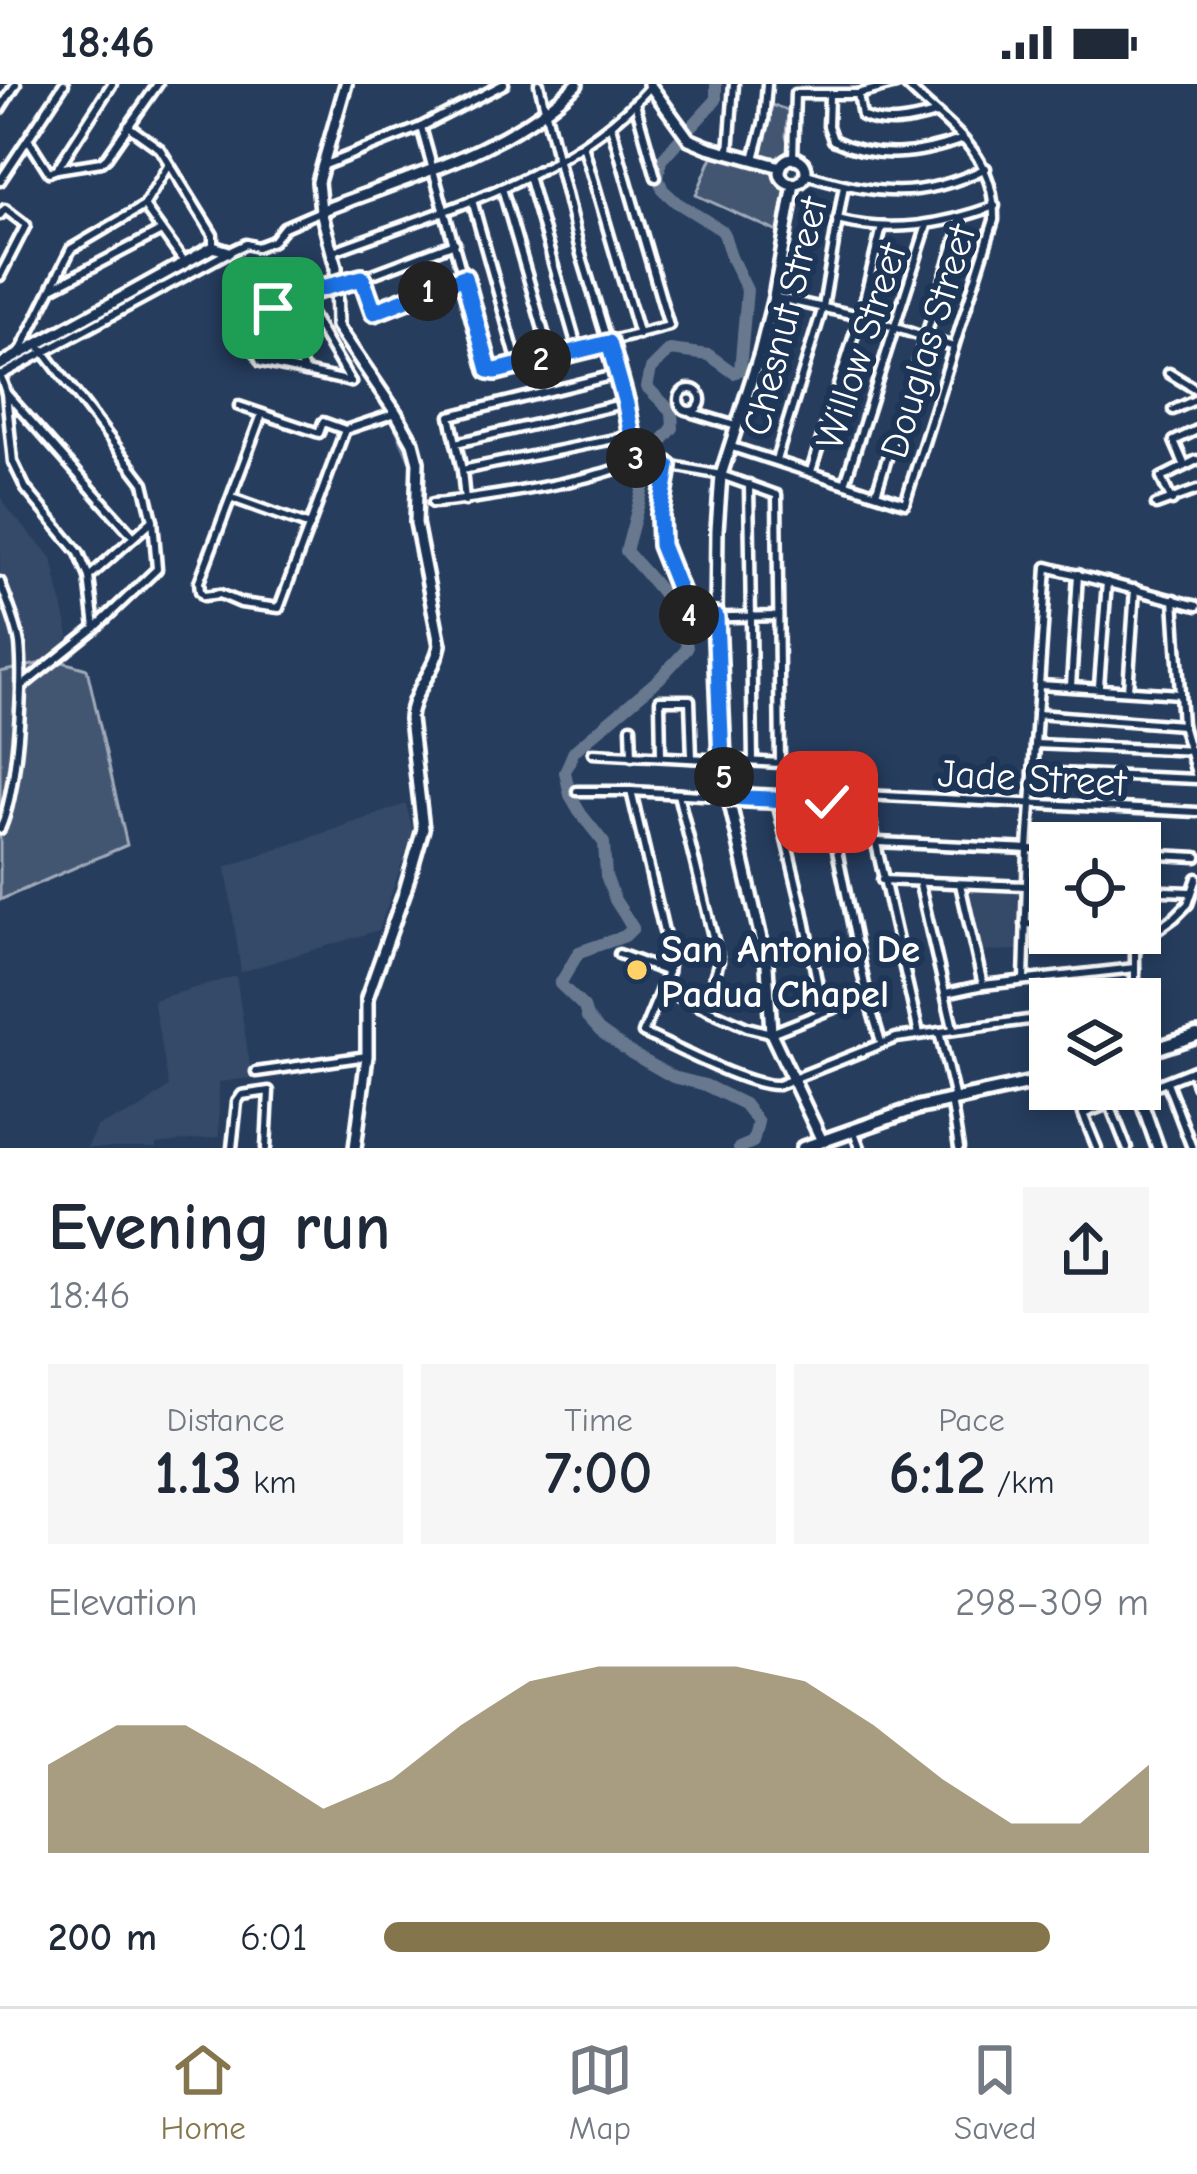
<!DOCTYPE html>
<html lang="en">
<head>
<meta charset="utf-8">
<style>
	body { margin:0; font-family:"Comic Neue",sans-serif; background:#f6f6f7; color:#1f2937; height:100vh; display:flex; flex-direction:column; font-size:45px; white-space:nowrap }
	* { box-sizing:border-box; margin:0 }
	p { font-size:39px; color:#747a83 }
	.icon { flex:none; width:66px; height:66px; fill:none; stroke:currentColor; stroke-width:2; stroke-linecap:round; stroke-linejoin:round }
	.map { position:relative; height:1064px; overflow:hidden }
	.side { display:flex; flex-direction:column; background:#fff; flex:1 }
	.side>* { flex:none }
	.tools { position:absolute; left:1029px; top:738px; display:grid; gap:24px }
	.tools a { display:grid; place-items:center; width:132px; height:132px; border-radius:0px; background:#fff; box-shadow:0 6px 18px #0003; font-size:60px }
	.pin { position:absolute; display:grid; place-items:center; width:102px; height:102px; color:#fff; margin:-51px; border-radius:24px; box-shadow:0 6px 18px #0006 }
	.km { position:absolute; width:60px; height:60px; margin:-30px; border-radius:50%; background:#222; color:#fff; font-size:33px; line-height:60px; text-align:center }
	.round { display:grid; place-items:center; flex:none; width:126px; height:126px; border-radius:0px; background:#f6f6f7 }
	.headline { display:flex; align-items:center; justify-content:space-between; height:204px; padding:0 48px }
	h1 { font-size:66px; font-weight:700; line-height:90px }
	.metrics { display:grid; grid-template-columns:repeat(3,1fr); gap:18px; height:204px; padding:12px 48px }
	.metrics div { display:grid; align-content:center; border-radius:0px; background:#f6f6f7; text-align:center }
	.metrics b { font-size:60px; font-weight:700 }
	.metrics small { font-size:33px; font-weight:400 }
	.metrics p { font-size:33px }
	.chart { height:336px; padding:24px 48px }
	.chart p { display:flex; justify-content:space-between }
	.chart svg { width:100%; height:216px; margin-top:12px; fill:#84754c; opacity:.7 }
	ul { padding:0 48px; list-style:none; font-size:39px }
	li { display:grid; grid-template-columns:192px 144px 1fr; align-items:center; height:90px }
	li i { height:30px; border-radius:15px; background:#84754c }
	.status { display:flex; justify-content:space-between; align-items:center; height:84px; padding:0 60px; background:#fff; direction:ltr }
	.status svg { height:33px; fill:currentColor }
	.tab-bar { display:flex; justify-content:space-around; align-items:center; height:168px; border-top:3px solid #e0e1e3; background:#fff; font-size:33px; color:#747a83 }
	.tab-bar a { display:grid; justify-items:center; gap:6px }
	.tab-bar .current { color:#84754c }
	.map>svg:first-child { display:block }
	.built { fill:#344a68 }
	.green { fill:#425672; stroke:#a0aab8; stroke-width:3 }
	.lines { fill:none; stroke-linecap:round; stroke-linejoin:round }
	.canal { stroke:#67788e; stroke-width:6 }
	.river { stroke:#67788e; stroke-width:12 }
	.street-casing { stroke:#fff; stroke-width:15 }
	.secondary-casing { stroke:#fff; stroke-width:18 }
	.primary-casing { stroke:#fff; stroke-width:20 }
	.street { stroke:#1d3557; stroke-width:6 }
	.secondary { stroke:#1d3557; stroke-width:9 }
	.primary { stroke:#1d3557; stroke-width:10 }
	.route-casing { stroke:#fff; stroke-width:24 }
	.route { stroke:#1a73e8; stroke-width:15 }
	.poi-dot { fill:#ffd166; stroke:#1d3557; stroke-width:4.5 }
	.labels { text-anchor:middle; stroke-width:12; stroke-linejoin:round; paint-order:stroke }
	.street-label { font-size:39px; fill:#fff; stroke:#1d3557 }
	.poi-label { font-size:39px; font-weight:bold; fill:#fff; stroke:#1d3557; text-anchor:start }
</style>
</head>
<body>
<div class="status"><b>18:46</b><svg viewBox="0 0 49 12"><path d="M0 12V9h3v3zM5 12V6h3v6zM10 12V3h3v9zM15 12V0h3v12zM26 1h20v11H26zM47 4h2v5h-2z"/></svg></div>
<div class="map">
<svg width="1197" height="1064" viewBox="0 0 1197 1064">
	<rect width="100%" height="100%" fill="#263d5e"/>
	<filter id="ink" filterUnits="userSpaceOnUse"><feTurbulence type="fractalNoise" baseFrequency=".00833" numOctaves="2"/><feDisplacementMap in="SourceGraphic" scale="24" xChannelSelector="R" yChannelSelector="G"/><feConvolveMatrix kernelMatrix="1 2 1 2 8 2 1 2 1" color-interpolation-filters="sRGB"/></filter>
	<g filter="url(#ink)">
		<!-- built -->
		<g class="built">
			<path d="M0 409 7 424 52 474 69 552 56 576 0 588Z"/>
			<path d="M406 720 413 747 379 846 241 888 226 783Z"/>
			<path d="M963 804 1021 805 1018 866 979 868Z"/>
			<path d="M236 892 252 994 219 998V1053L156 1060V1064H87L97 1042 138 1026 169 1003 153 916Z"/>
		</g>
		<!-- green -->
		<g class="green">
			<path d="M768 20 788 26 786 52 790 64 776 75 758 72Z"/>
			<path d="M714 68 772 85 775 97 787 108 780 149 696 111Z"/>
			<path d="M56 576 87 585 127 761 0 816V588Z"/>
		</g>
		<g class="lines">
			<!-- canal -->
			<g class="canal">
				<path d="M391 330 414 383"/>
				<path d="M429 527 433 552"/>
				<path d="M406 636V624L424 588"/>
				<path d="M415 709 419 749"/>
				<path d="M363 964 361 932 365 912"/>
			</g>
			<!-- river -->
			<path class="river" d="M716 0V16L661 76 658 94 663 106 676 118 723 147 731 173 747 206 740 286 734 289 709 271 670 266 651 285 647 303 672 328 673 344 653 367 626 467C650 495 685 527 687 565L659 595 574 667 565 688 570 711 581 730 604 759 606 792 615 816 633 844 625 852 579 868 560 900 584 923 587 933 600 947 631 969 673 993 705 1001 744 1020 758 1038 753 1058 739 1064"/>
			<!-- street casing -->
			<g class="street-casing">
				<g id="street">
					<path d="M539 0 580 167 626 319 636 375"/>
					<path d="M858 10 862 32C885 43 911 37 935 30"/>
					<path d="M829 12 828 42 833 56C877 77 919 71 963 55"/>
					<path d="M635 19 656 93"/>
					<path d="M0 25 16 0"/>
					<path d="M128 42 160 65 213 151V163"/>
					<path d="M421 43 489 286 496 287 669 242 611 42"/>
					<path d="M28 55 49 88 57 85 112 0"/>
					<path d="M583 61 639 251"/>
					<path d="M729 68 734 0"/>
					<path d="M793 74 795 10H858L896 0"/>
					<path d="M754 75 764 37 767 0"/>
					<path d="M325 81 421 43 504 0"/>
					<path d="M168 82 144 122 184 178"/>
					<path d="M57 85 101 78 107 73 158 0"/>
					<path d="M806 90C877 111 919 117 986 84"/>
					<path d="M528 92 578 266"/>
					<path d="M0 97 64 0"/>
					<path d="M502 104 551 273"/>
					<path d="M472 116 518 280"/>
					<path d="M0 131 5 125 26 141 0 192"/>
					<path d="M837 136C892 150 942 141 995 122"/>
					<path d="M334 167C445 125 569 94 651 2"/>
					<path d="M362 194 374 228 464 193"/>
					<path d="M54 203 161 147"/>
					<path d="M299 210 351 298"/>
					<path d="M774 213 860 232 954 263"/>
					<path d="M273 224 305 288"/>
					<path d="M21 266 71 165 144 122"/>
					<path d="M1169 289 1197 306"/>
					<path d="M0 291 6 309 133 452"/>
					<path d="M0 292 229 168 246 160 257 163 273 157 284 143 321 127"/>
					<path d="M351 298 261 278 243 239 299 210 362 194 455 159"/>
					<circle cx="690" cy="316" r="11"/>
					<path d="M6 309 13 378 26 405 79 469 89 493 95 544"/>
					<path d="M239 322 319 349 323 338 345 346 396 329"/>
					<path d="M1173 326 1197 315"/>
					<path d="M693 329 736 342"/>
					<path d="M262 330 199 498 200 507 204 512 220 510 241 519 279 524 345 346"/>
					<path d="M456 359 626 319"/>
					<path d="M729 362 905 419 994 136C995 66 949 45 905 0"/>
					<path d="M776 376 823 223 844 101"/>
					<path d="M668 382 660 431 661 461 690 534 778 532"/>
					<path d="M1185 382 1174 357 1197 346"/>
					<path d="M462 386 629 352"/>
					<path d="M811 387 860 232 882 143"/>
					<path d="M845 399 927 141"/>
					<path d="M749 400 753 677"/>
					<path d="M876 409 963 134"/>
					<path d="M232 414 310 442"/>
					<path d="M465 417 462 386 450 332 618 290"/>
					<path d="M1172 417 1161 394 1197 376"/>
					<path d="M433 419C467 417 616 394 636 375L721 391 777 411 780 679 593 669"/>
					<path d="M1156 421 1197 406"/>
					<path d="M89 493 153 436"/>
					<path d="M0 498C7 518 17 539 20 560 24 601 17 708 0 745"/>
					<path d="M1174 515 1182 641 1197 693"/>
					<path d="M1040 601 1180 610"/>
					<path d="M1071 602 1078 490"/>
					<path d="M1099 602 1107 498"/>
					<path d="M21 603 95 544 157 485 153 436 144 399 37 259"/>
					<path d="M1128 606 1135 505"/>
					<path d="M1037 630 1182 641"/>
					<path d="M631 643 632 672"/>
					<path d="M1035 660 1197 667"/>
					<path d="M661 672 660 616H690L692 674"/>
					<path d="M1033 688 1197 695"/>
					<path d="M577 707H631L827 718 867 911 881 958"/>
					<path d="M631 707 670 873 668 888 643 949C675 963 746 1002 778 1001L896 954 1050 933"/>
					<path d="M678 710 719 877 705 924"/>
					<path d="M776 714 803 826 823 927"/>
					<path d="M834 756 1050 766"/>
					<path d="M1140 770 1197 773"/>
					<path d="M882 796 1050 803"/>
					<path d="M919 797 953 944"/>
					<path d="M960 800 983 901"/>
					<path d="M1140 806 1190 808"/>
					<path d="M1025 840 1050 841"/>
					<path d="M619 870 668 888"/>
					<path d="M1024 896 1028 765 1047 483 1197 522"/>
					<path d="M661 905 747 943 771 949 867 911"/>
					<path d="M946 909 983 901 1135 884"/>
					<path d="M1135 915V868L1142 857 1175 833 1188 820 1197 794"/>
					<path d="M939 948 955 1015"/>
					<path d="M919 950 865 711 1197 728"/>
					<path d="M1192 987 1197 1001"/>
					<path d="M256 988 367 972"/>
					<path d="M1167 998 1192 1064"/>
					<path d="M951 1016 959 1064"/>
					<path d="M1110 1021 1127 1064"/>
					<path d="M854 1048 860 1064"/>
					<path d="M232 1064 237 1018 242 1011 269 1007 266 1064"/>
					<path d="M1097 1064 1083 1030 1197 985"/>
				</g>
			</g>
			<!-- secondary casing -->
			<g class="secondary-casing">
				<g id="secondary">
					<path d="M346 0 318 98 321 127 336 183 337 242 396 329 413 359 418 378 416 439 440 561C435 588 412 607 410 635L423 745 405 807 367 914V972L355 1064"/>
					<path d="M649 0 689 55 708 63 781 83"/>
					<circle cx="793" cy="87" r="13"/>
					<path d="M794 100 774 213 760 269 721 391 717 446 716 533 724 693 767 881 771 949 822 1057"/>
					<path d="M321 127C411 92 506 68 577 0"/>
					<path d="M0 281 213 163 229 168"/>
					<path d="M1137 1005 1158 1064"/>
				</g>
			</g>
			<!-- primary casing -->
			<g class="primary-casing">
				<g id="primary">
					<path d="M1140 970 1197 951"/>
					<path d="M803 1064 917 1024 1050 995"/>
				</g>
			</g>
			<!-- street -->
			<use href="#street" class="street"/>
			<!-- secondary -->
			<use href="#secondary" class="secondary"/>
			<!-- primary -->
			<use href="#primary" class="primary"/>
		</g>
	</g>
	<g class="lines" filter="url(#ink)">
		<!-- route casing -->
		<g class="route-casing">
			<path id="route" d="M273 224 299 210 362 194 374 228 464 193 489 286 496 287 609 259 626 320 636 375 668 382 660 431 661 461 690 534 716 533 722 676 728 713 827 718"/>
		</g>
		<!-- route -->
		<use href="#route" class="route"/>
	</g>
	<!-- markers -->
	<circle class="poi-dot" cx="637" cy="886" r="12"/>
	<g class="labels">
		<!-- street labels -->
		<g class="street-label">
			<text transform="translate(784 232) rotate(-76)" y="14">Chesnut Street</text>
			<text transform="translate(927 257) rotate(-73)" y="14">Douglas Street</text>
			<text transform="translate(860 262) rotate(-72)" y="14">Willow Street</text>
			<text transform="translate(1032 693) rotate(3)" y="14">Jade Street</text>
		</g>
		<!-- poi labels -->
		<g class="poi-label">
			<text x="661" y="878">San Antonio De<tspan x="661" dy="45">Padua Chapel</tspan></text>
		</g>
	</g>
</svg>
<div class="tools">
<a><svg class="icon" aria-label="locate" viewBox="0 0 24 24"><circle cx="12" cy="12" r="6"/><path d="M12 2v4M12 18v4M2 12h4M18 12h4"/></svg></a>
<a><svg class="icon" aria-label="layers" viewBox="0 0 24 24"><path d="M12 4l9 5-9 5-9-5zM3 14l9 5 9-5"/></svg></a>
</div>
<div class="pin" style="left:273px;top:224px;background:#1e9e55"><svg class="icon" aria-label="arrive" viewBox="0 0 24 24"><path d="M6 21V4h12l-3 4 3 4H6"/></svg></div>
<div class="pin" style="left:827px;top:718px;background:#d93025"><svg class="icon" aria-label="check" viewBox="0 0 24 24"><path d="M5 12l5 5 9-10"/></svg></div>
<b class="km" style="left:428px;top:207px">1</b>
<b class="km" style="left:541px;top:275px">2</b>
<b class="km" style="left:636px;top:374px">3</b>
<b class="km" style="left:689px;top:531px">4</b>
<b class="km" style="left:724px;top:693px">5</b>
</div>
<section class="side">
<div class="headline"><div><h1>Evening run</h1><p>18:46</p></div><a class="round"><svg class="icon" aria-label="share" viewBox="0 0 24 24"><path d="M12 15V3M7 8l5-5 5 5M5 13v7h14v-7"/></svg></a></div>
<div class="metrics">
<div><p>Distance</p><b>1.13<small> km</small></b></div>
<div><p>Time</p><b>7:00</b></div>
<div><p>Pace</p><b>6:12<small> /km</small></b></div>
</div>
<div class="chart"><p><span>Elevation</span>298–309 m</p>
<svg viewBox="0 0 160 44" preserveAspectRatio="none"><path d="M0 44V26L10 18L20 18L30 26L40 35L50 29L60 18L70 9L80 6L90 6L100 6L110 9L120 18L130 29L140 38L150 38L160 26V44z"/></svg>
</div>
<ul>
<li><b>200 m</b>6:01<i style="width:87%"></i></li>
</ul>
</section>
<nav class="tab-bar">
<a class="current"><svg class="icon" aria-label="home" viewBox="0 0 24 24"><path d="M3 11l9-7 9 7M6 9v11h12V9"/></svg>Home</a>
<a><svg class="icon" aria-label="map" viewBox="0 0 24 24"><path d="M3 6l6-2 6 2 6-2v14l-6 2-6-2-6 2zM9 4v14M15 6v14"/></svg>Map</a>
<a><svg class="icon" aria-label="saved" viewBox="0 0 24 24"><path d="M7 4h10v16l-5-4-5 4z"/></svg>Saved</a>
</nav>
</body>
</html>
